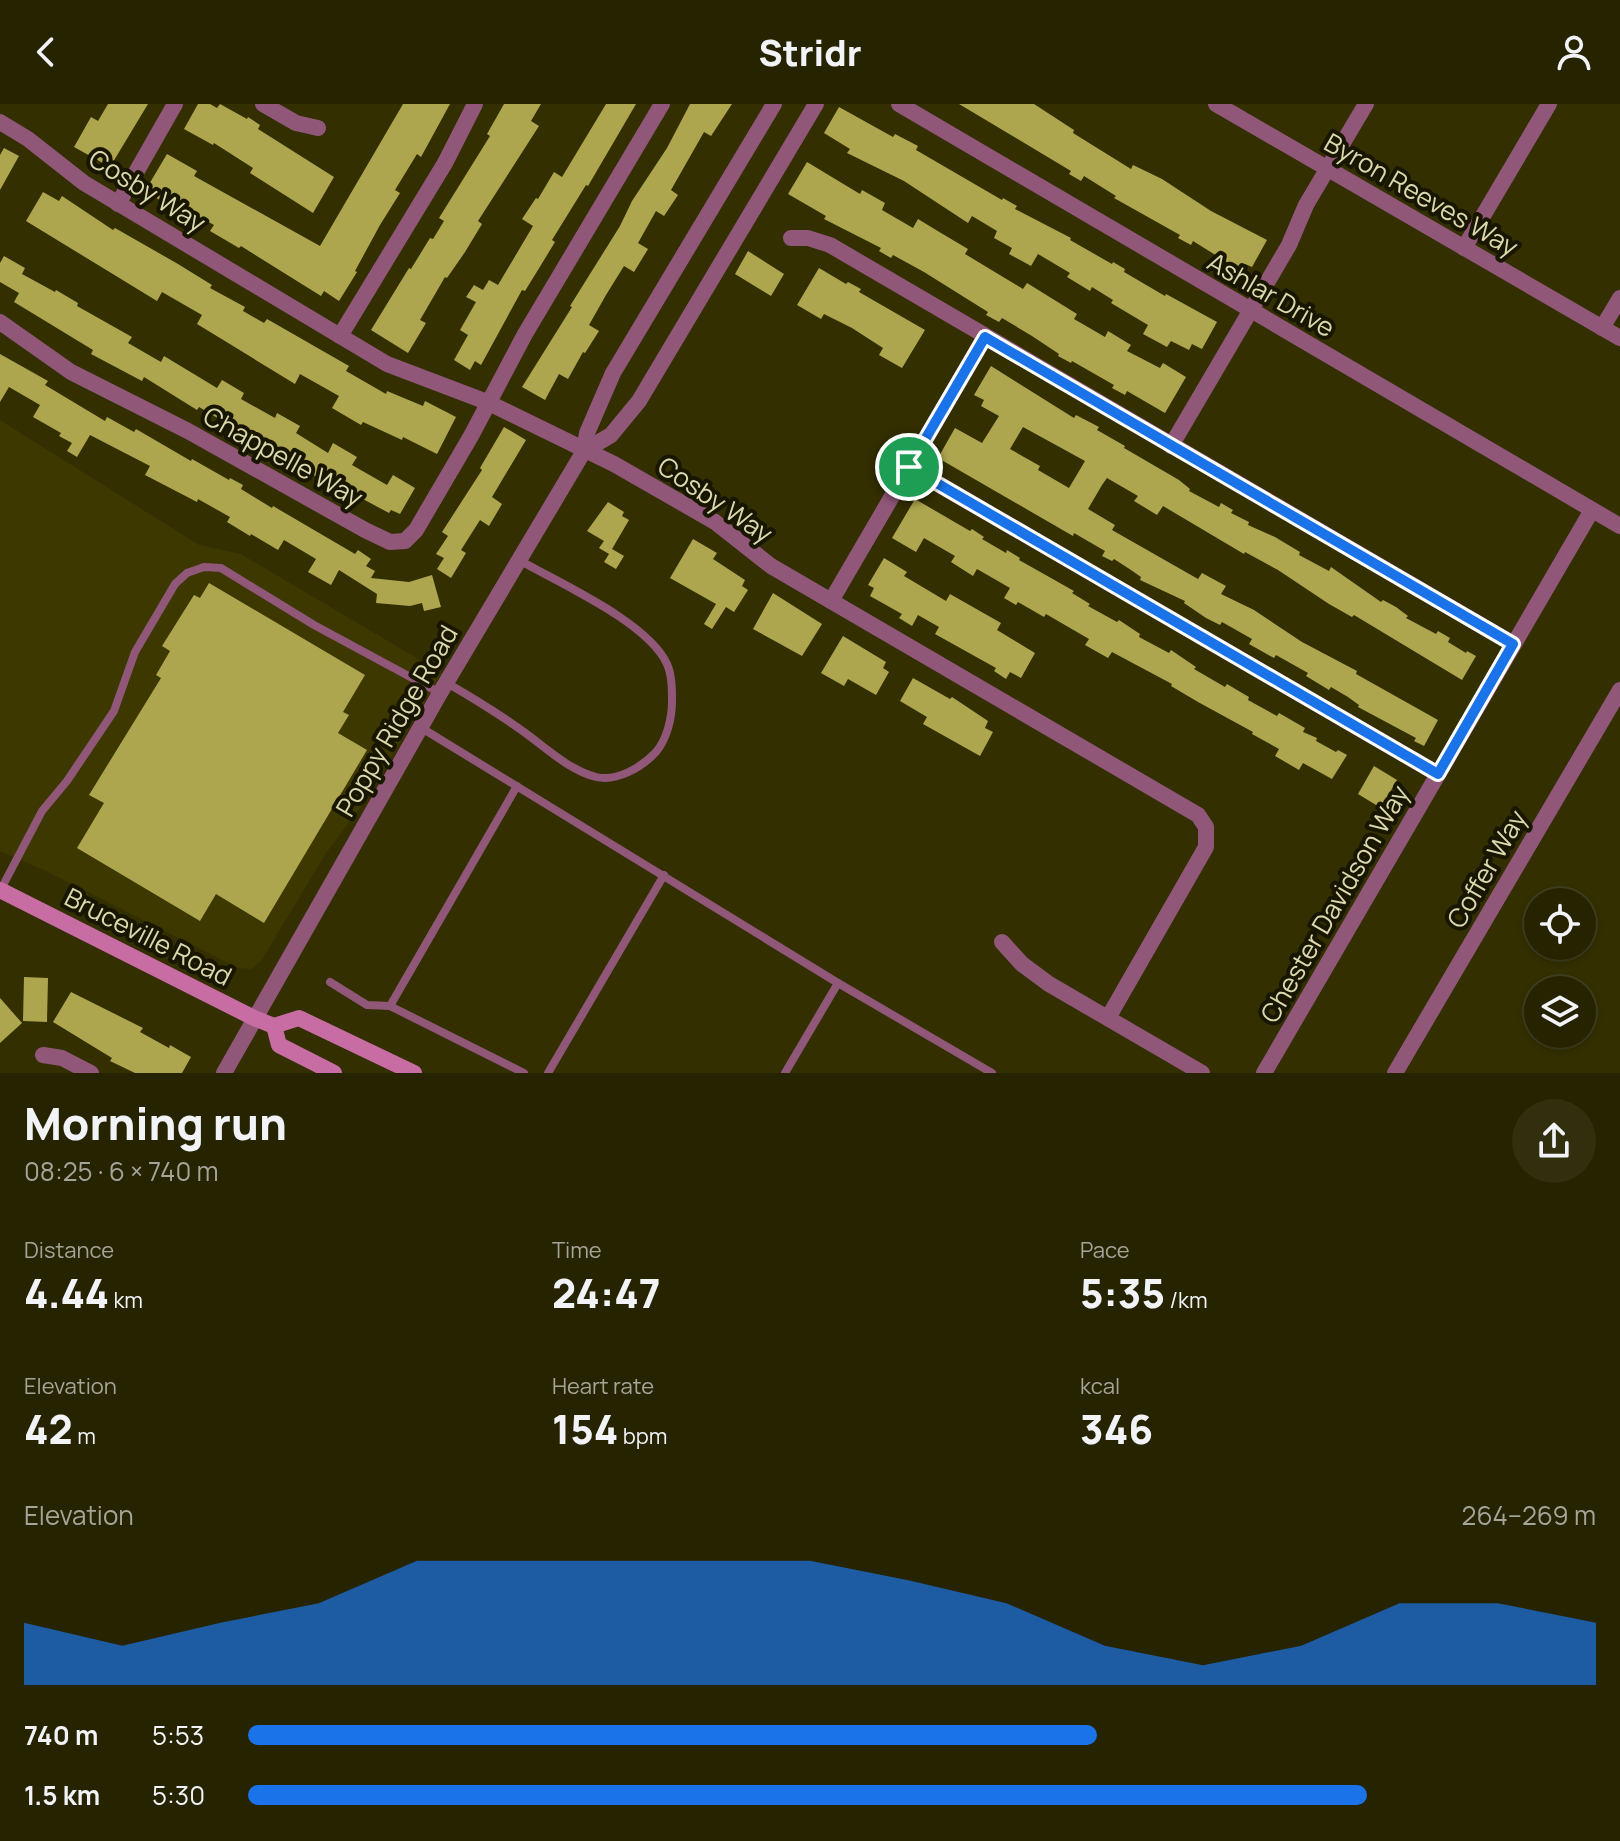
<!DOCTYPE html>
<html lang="en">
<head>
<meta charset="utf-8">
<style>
	body { margin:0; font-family:Manrope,sans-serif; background:#322f0f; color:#f1f3f6; height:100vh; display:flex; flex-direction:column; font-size:30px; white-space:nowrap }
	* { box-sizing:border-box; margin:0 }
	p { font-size:26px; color:#a4a499 }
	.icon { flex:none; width:44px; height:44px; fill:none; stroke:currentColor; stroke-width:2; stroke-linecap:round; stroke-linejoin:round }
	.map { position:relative; height:969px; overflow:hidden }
	.panel { display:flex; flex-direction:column; background:#262300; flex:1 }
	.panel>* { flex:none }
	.buttons { position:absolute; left:1524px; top:784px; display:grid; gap:16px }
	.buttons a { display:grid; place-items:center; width:72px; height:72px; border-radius:50%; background:#262300; box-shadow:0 2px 6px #0004,0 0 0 2px #424022; font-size:40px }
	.pin { position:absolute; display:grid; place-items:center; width:68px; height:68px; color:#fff; margin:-34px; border:4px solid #fff; border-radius:50%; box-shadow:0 2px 8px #0007 }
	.round { display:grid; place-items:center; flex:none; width:84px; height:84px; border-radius:42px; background:#322f0f }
	.headline { display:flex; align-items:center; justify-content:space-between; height:136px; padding:0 24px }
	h1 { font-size:44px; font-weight:800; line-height:60px }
	.metrics { display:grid; grid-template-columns:repeat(3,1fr); gap:12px; height:136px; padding:8px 24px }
	.metrics div { display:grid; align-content:center }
	.metrics b { font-size:40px; font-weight:800 }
	.metrics small { font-size:22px; font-weight:400 }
	.metrics p { font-size:22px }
	.chart { height:224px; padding:16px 24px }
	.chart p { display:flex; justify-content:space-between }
	.chart svg { width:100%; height:144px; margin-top:8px; fill:#1a73e8; opacity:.7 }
	ul { padding:0 24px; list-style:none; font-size:26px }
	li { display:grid; grid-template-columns:128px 96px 1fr; align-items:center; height:60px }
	li i { height:20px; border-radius:10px; background:#1a73e8 }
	header { display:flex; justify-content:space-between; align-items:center; height:104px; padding:0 24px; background:#262300; font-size:36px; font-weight:800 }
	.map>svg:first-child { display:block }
	.built { fill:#3d3800 }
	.building { fill:#aea64f; fill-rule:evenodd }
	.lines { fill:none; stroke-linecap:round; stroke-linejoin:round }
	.service { stroke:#905779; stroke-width:8 }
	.minor { stroke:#905779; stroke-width:16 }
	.secondary { stroke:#c86ca4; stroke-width:16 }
	.route-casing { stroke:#fff; stroke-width:16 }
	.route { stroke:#1a73e8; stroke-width:10 }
	.labels { text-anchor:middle; stroke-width:8; stroke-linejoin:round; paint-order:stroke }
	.street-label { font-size:26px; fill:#dbd8af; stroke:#191600 }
</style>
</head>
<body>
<header><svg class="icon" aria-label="back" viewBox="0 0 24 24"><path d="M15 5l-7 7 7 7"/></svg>Stridr<svg class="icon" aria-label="person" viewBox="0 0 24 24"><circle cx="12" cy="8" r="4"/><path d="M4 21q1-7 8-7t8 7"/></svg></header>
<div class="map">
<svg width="1620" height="969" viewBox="0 0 1620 969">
	<rect width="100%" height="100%" fill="#332f00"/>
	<!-- built -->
	<path class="built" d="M0 316 199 441 241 450 442 569 364 699 326 749 261 857 251 865 238 864 46 767 0 747Z"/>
	<!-- building -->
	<g class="building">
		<path d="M108 0H148L110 63 74 43 91 13 98 17Z"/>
		<path d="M198 0H210L217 4 220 0 247 15 248 13 260 21 258 25 334 73 313 109 250 69 253 64 214 39 213 41 184 25Z"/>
		<path d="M403 0H450L421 53 417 50 395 86 400 89 380 121 355 167 357 168 339 197 324 187 321 192 241 142 239 144 210 127 214 121 194 110 191 115 145 87 167 50 197 67 194 72 320 142Z"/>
		<path d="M504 0H541L531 17 539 22 478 117 482 120 465 148 447 174 445 173 420 216 426 219 408 249 371 226 409 164 411 165 430 134 433 135 444 117 439 114 490 32 487 30Z"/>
		<path d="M606 0H636L588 82 586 81 552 136 555 138 541 161 525 187 522 186 481 261 475 257 470 266 454 256 468 231 460 226 476 198 466 193 474 181 483 186 489 176 498 181 533 122 522 115 536 94 538 95 554 68 562 73Z"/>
		<path d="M690 0H732L711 32 704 28 671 86 678 91 664 112 656 107 638 139 648 145 634 168 624 162 606 191 589 221 599 227 585 249 583 248 568 275 559 270 545 296 522 283 572 203 570 202 620 122 632 97 667 44Z"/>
		<path d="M959 0H1034L1074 26 1073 29 1131 65 1133 61 1162 75 1211 107 1267 136 1252 163 1245 160 1241 167 1193 137 1191 141 1178 134 1180 131 1114 94 1116 92 1084 72 1081 77 1069 70 1071 67Z"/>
		<path d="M839 3 893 33 895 30 918 42 916 46 1002 96 1003 94 1017 102 1015 105 1071 134 1070 136 1112 160 1113 158 1125 165 1124 168 1165 192 1166 190 1217 218 1202 245 1192 240 1189 246 1171 237 1167 243 1143 230 1148 221 1111 199 1113 196 1092 183 1090 187 1067 173 1070 169 1038 150 1031 162 1009 150 1012 144 994 134 997 127 972 112 968 119 904 77 847 49 850 45 824 29Z"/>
		<path d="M4 44 19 52 0 86V51Z"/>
		<path d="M807 58 860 90 862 86 885 99 882 106 913 124 918 115 941 129 968 145 965 150 1023 185 1027 179 1077 210 1074 215 1105 233 1108 227 1131 241 1127 247 1160 264 1163 259 1186 273 1165 309 1127 287 1125 291 1112 284 1114 281 1072 257 1071 259 1058 252 1059 250 1032 232 1002 214 999 218 986 211 988 208 924 168 893 151 891 154 879 147 881 144 824 115 826 112 788 90Z"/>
		<path d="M43 88 59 97 62 92 113 126 115 124 178 160 212 181 210 184 245 203 243 207 264 219 267 215 349 262 346 267 386 290 387 287 423 302 425 297 456 313 437 350 403 333 402 336 363 318 361 321 332 304 339 292 300 270 295 280 197 220 202 211 162 188 157 197 26 117Z"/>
		<path d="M748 147 784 170 771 192 735 170Z"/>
		<path d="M4 152 25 164 22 170 55 188 56 186 78 199 77 202 132 233 128 239 161 258 164 252 217 284 222 276 244 289 241 295 275 314 277 309 300 322 296 329 328 349 333 339 357 353 352 361 387 381 393 371 415 384 400 410 391 406 389 409 361 394 359 398 199 303 197 306 144 273 142 277 91 250 93 246 14 198 19 189 0 178V159Z"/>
		<path d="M819 164 846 180 848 178 861 185 859 188 925 226 902 264 879 251 883 244 852 224 824 210 821 215 797 201Z"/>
		<path d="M0 250 48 277 45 281 105 317 107 313 134 328 136 325 191 357 192 355 229 376 230 374 243 381 241 385 272 404 273 402 355 450 358 446 371 455 366 462 375 467 371 474 409 478 432 471 441 503 424 507 422 499 410 502 376 499 377 490 339 466 331 481 308 468 316 455 284 436 278 446 251 430 250 432 227 418 230 413 198 395 197 398 145 371 150 362 90 331 77 353 67 347 72 339 59 332 61 329 33 313 40 301 9 283 0 298Z"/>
		<path d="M991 262 1074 314 1076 311 1099 323 1097 326 1125 342 1124 344 1179 376 1190 385 1189 387 1219 403 1221 399 1233 406 1231 409 1249 418 1248 421 1275 433 1300 448 1299 451 1329 467 1331 463 1381 498 1383 496 1396 503 1408 512 1406 514 1436 530 1438 527 1450 534 1448 538 1466 549 1467 547 1476 552 1462 576 1354 511 1352 513 1329 500 1278 466 1245 448 1244 450 1163 402 1157 411 1134 397 1138 392 1107 374 1102 381 1088 405 1115 421 1112 426 1198 475 1202 469 1226 482 1221 490 1254 506 1302 538 1357 567 1356 570 1438 616 1424 642 1414 637 1416 634 1358 603 1359 601 1348 593 1331 583 1329 586 1306 572 1308 569 1276 551 1274 554 1249 540 1252 535 1222 518 1220 521 1206 514 1184 499 1185 497 1140 476 1141 473 1131 466 1114 455 1112 457 1102 452 1105 447 1074 429 1073 432 938 354 955 324 982 339 999 312 981 302 984 296 974 291ZM1023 323 1085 357 1069 384 1038 366 1040 362 1010 345Z"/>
		<path d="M504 323 526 336 492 393 502 400 489 422 480 416 461 446 466 449 451 474 437 465 444 454 436 450 448 432 442 428 482 366 480 364Z"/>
		<path d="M915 395 970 427 972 425 984 433 982 435 1006 449 1007 446 1020 454 1019 456 1074 487 1072 489 1090 500 1088 502 1117 518 1119 516 1140 530 1139 533 1169 549 1171 546 1196 563 1194 565 1225 583 1227 580 1237 586 1249 593 1248 596 1277 612 1279 609 1305 624 1303 628 1317 634 1316 637 1336 648 1338 646 1347 651 1332 675 1303 659 1299 666 1275 652 1279 645 1252 630 1253 628 1198 598 1171 582 1172 580 1112 548 1108 554 1085 541 1089 535 1046 510 1044 513 1018 498 1016 501 1004 494 1010 484 977 465 973 472 951 458 955 452 924 434 916 448 892 434Z"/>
		<path d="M608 398 624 408 622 412 629 416 612 445 624 452 616 465 604 458 609 450 599 444 604 437 587 427Z"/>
		<path d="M693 435 717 449 713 455 745 476 742 482 748 486 734 508 726 503 712 525 704 520 716 500 670 474Z"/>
		<path d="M884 454 907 468 904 472 946 497 950 490 1001 519 997 526 1035 549 1021 574 1010 568 1006 575 994 567 996 564 935 530 939 523 918 511 912 522 899 514 902 510 870 492 874 484 868 481Z"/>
		<path d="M209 479 365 571 343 608 349 611 338 629 367 646 264 819 216 790 200 817 77 744 104 699 89 691 161 574 156 571 170 547 162 542 194 491 200 494Z"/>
		<path d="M773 489 822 520 802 552 753 525Z"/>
		<path d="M843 532 886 558 883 564 889 568 876 591 848 575 844 582 821 569Z"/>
		<path d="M913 574 950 595 952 593 988 617 985 624 993 628 980 652 923 620 927 613 900 597Z"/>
		<path d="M1374 662 1397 676 1381 704 1358 690Z"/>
		<path d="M24 873 48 874 47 918 23 917Z"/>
		<path d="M71 888 143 924 140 928 169 944 170 941 191 953 182 969H135L110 957 112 954 53 918Z"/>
		<path d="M0 894 22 919 0 939Z"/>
	</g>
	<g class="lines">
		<!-- service -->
		<g class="service">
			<path d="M447 579C473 594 499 610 524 628 546 644 569 666 596 673 617 678 642 663 656 648 667 635 672 614 672 597 672 585 672 571 667 560 648 518 559 479 519 456"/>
			<path d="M420 623 838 879 992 969"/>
			<path d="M0 787 42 707 67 677 114 607 135 548 175 480 187 469 204 463 221 464 314 521 440 589"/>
			<path d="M330 878 367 901 390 902 524 969"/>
			<path d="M390 902 517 682"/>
			<path d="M548 969 664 771"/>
			<path d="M785 969 838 879"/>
		</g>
		<!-- minor -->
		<g class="minor">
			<path d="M263 0 296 19 318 24"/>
			<path d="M899 0 1620 422"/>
			<path d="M1216 0 1620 234"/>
			<path d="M0 18 28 35 84 79 387 260 487 298 614 360 715 418 771 462 1198 711 1206 723V743L1108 914"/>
			<path d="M118 100 175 0"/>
			<path d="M791 134H808L830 141 1513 540"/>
			<path d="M1464 144 1549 0"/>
			<path d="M0 218 71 268 188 327 365 426 390 438 405 437 416 426 471 332 525 230 662 0"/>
			<path d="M1602 224 1620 194"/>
			<path d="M340 232 445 59 475 0"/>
			<path d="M1171 342 1289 141 1306 101 1366 0"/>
			<path d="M584 347 611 331 639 297 816 0"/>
			<path d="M909 363 1438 670"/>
			<path d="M831 497 985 233"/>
			<path d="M1002 838 1022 860 1049 880 1202 969"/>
			<path d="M43 951 62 954 91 969"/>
			<path d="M224 969 440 589 584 347 587 329 613 269 774 0"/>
			<path d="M1264 969 1592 406"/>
			<path d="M1395 969 1620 586"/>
		</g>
		<!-- secondary -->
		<g class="secondary">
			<path d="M0 786 254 914 274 922 299 914 414 969"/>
			<path d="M274 922 279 941 334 969"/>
		</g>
	</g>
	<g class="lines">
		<!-- route casing -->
		<g class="route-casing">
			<path id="route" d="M985 233 1513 540 1438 670 909 363Z"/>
		</g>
		<!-- route -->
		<use href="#route" class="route"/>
	</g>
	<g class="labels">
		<!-- street labels -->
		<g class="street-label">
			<text transform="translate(147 87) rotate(32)" y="9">Cosby Way</text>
			<text transform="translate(1421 91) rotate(30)" y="9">Byron Reeves Way</text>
			<text transform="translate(1271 191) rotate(30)" y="9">Ashlar Drive</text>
			<text transform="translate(283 353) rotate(29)" y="9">Chappelle Way</text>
			<text transform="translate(715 396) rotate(34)" y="9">Cosby Way</text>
			<text transform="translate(397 617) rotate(-60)" y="9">Poppy Ridge Road</text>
			<text transform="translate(1487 765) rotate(-60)" y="9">Coffer Way</text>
			<text transform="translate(1335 800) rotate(-60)" y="9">Chester Davidson Way</text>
			<text transform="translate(148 833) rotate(27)" y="9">Bruceville Road</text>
		</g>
	</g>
</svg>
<div class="buttons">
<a><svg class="icon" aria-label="locate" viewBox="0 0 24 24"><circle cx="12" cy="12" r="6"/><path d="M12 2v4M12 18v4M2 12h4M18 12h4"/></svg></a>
<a><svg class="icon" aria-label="layers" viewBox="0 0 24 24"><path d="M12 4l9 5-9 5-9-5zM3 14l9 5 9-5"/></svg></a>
</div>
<div class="pin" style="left:909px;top:363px;background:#1e9e55"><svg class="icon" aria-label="arrive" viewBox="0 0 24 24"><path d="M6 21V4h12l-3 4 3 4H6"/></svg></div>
</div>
<section class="panel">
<div class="headline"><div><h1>Morning run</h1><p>08:25 · 6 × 740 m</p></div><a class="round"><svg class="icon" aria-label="share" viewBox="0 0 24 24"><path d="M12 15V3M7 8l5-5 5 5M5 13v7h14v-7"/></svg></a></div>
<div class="metrics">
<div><p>Distance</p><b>4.44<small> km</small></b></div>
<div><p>Time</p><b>24:47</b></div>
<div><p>Pace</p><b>5:35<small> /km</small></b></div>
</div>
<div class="metrics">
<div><p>Elevation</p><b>42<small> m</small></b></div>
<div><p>Heart rate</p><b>154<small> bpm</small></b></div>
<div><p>kcal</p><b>346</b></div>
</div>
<div class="chart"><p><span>Elevation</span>264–269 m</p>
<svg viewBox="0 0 160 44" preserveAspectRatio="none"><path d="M0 44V25L10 32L20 25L30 19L40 6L50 6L60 6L70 6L80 6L90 12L100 19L110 32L120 38L130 32L140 19L150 19L160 25V44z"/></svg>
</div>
<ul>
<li><b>740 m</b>5:53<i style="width:63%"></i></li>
<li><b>1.5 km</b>5:30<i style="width:83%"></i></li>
</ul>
</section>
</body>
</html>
